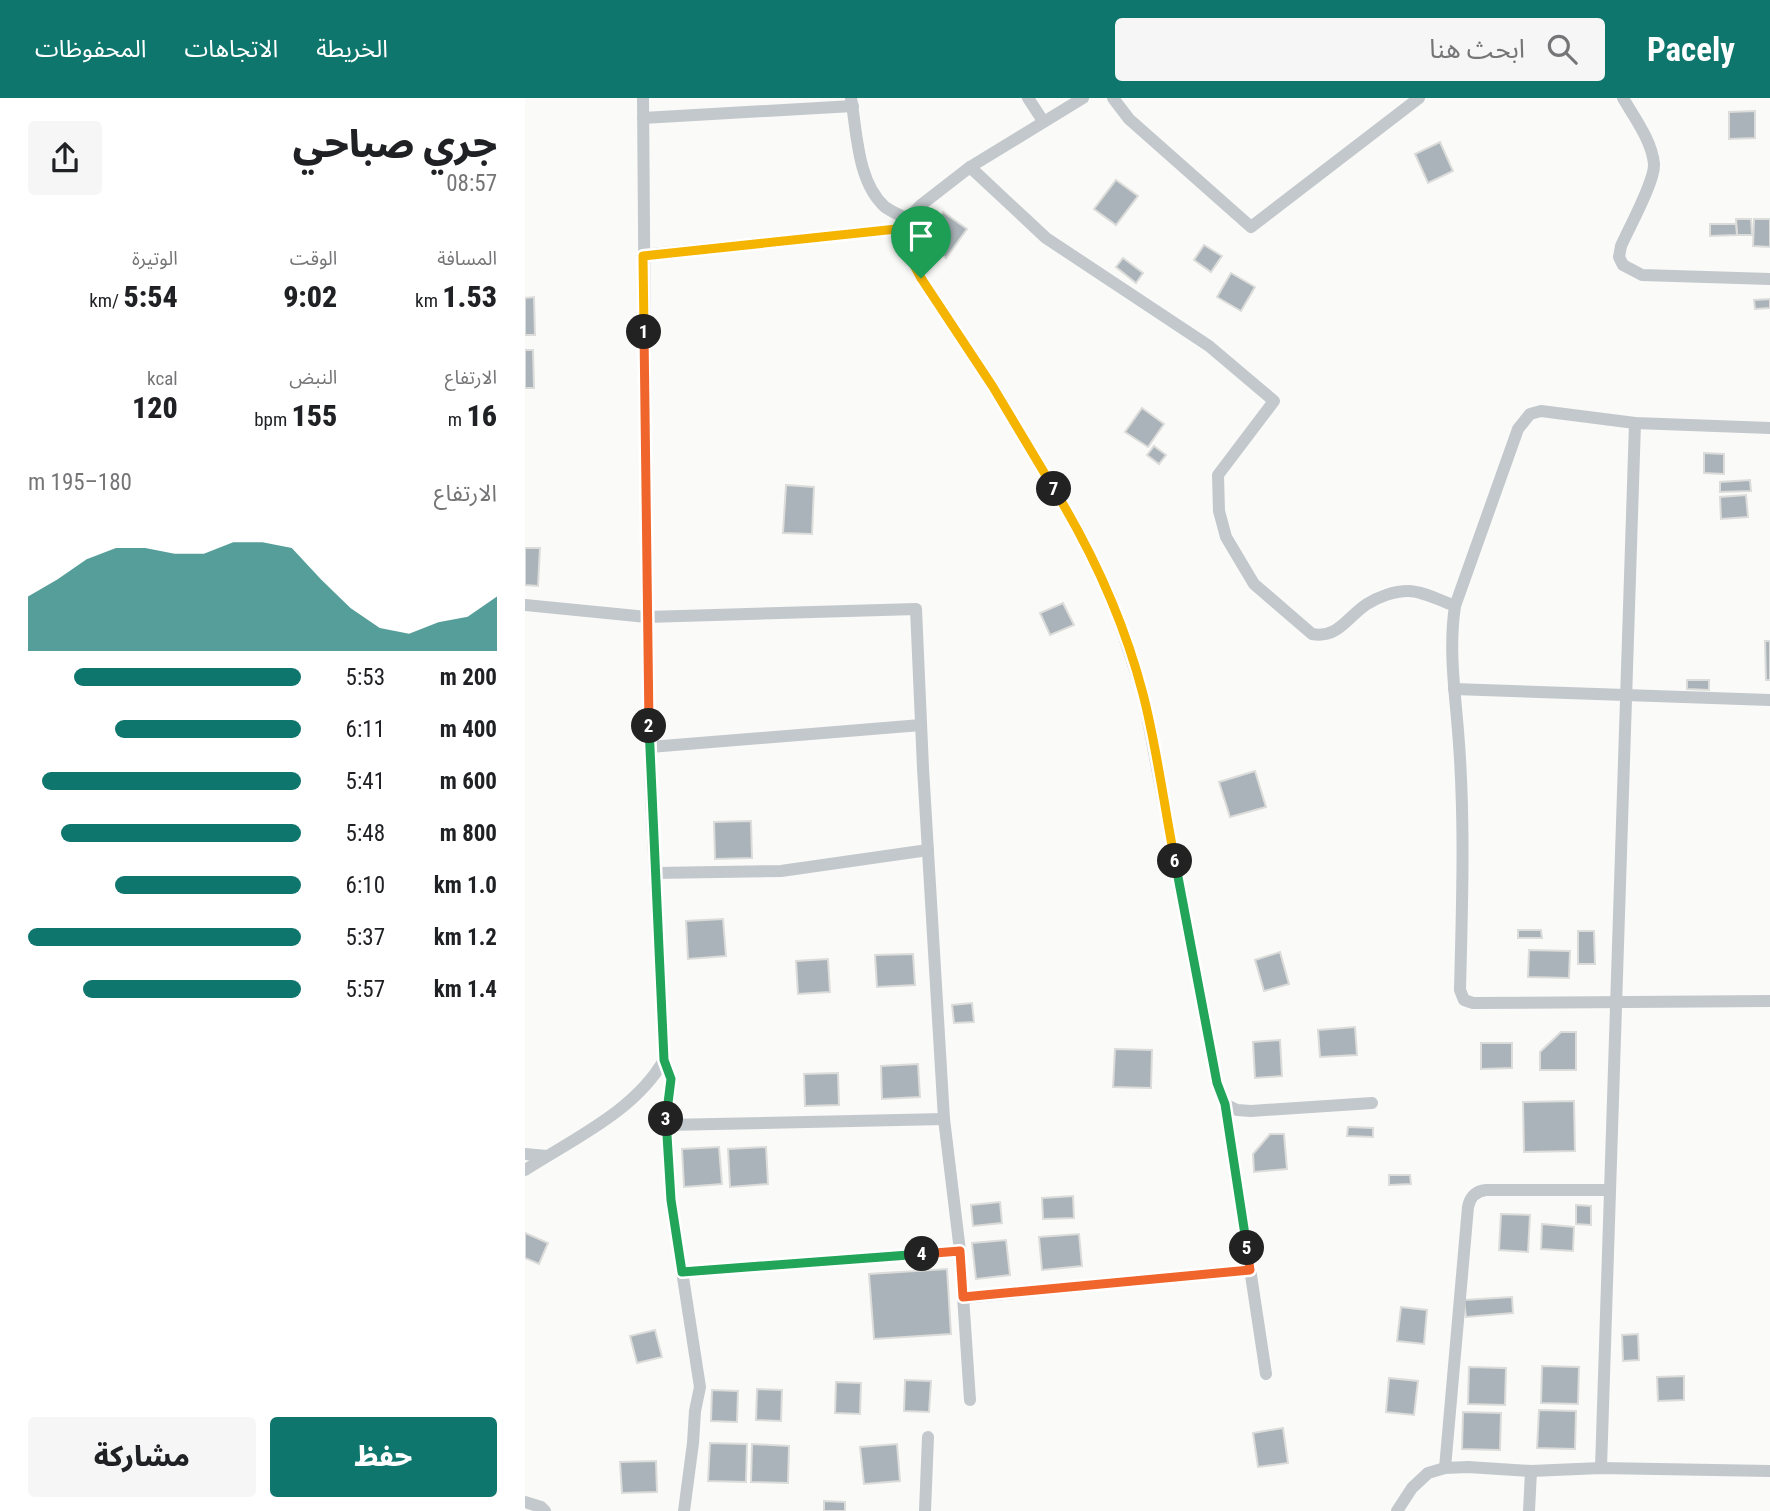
<!DOCTYPE html>
<html lang="ar">
<head>
<meta charset="utf-8">
<style>
	body { margin:0; font-family:"Roboto Condensed","Noto Sans Arabic",sans-serif; background:#f6f6f6; color:#202124; direction:rtl; height:100vh; display:flex; flex-direction:column; font-size:26px; white-space:nowrap }
	* { box-sizing:border-box; margin:0 }
	p { font-size:23px; color:#757577 }
	.icon { flex:none; width:38px; height:38px; fill:none; stroke:currentColor; stroke-width:2; stroke-linecap:round; stroke-linejoin:round }
	.map { position:relative; flex:1; overflow:hidden; direction:ltr }
	.side { display:flex; flex-direction:column; background:#fff; width:525px }
	.side>* { flex:none }
	.pin { position:absolute; display:grid; place-items:center; width:60px; height:60px; color:#fff; margin:-72px -30px; border-radius:50% 50% 50% 0; rotate:-45deg; box-shadow:0 0 7px #0007 }
	.pin .icon { rotate:45deg }
	.km { position:absolute; width:35px; height:35px; margin:-18px; border-radius:50%; background:#222; color:#fff; font-size:19px; line-height:35px; text-align:center }
	.round { display:grid; place-items:center; flex:none; width:74px; height:74px; border-radius:7px; background:#f6f6f6 }
	.overview { display:flex; align-items:center; justify-content:space-between; height:119px; padding:0 28px }
	h1 { font-size:38px; font-weight:800; line-height:52px }
	.metrics { display:grid; grid-template-columns:repeat(3,1fr); gap:10px; height:119px; padding:7px 28px }
	.metrics div { display:grid; align-content:center }
	.metrics b { font-size:30px; font-weight:800 }
	.metrics small { font-size:19px; font-weight:400 }
	.metrics p { font-size:19px }
	.chart { height:196px; padding:14px 28px }
	.chart p { display:flex; justify-content:space-between }
	.chart svg { width:100%; height:126px; margin-top:7px; fill:#0f766e; opacity:.7 }
	.cta { display:flex; gap:14px; margin-top:auto; padding:14px 28px }
	.cta a { flex:1; height:80px; border-radius:7px; background:#0f766e; color:#fff; font-size:28px; font-weight:800; line-height:80px; text-align:center }
	.cta a+a { background:#f6f6f6; color:#202124 }
	ul { padding:0 28px; list-style:none; font-size:23px }
	li { display:grid; grid-template-columns:112px 84px 1fr; align-items:center; height:52px }
	li i { height:18px; border-radius:9px; background:#0f766e }
	header { display:flex; align-items:center; gap:42px; box-sizing:border-box; height:98px; padding:0 35px; background:#0f766e; color:#fff }
	header strong { font-size:33px }
	nav { display:flex; gap:38px; margin-inline-start:auto; font-size:24px }
	.search { width:490px; height:63px; background:#f6f6f6; display:flex; align-items:center; gap:18px; box-sizing:border-box; padding:0 24px; border-radius:7px; color:#757577; font-size:26px }
	main { display:flex; flex:1; min-height:0 }
	.map>svg:first-child { display:block }
	.building { fill:#aab3b9; stroke:#dcdcda; stroke-width:2 }
	.lines { fill:none; stroke-linecap:round; stroke-linejoin:round }
	.minor { stroke:#c3c8cc; stroke-width:12 }
	.split-1-casing { stroke:#fff; stroke-width:14 }
	.split-2-casing { stroke:#fff; stroke-width:14 }
	.split-3-casing { stroke:#fff; stroke-width:14 }
	.split-4-casing { stroke:#fff; stroke-width:14 }
	.split-5-casing { stroke:#fff; stroke-width:14 }
	.split-6-casing { stroke:#fff; stroke-width:14 }
	.split-7-casing { stroke:#fff; stroke-width:14 }
	.split-8-casing { stroke:#fff; stroke-width:14 }
	.split-1 { stroke:#f5b400; stroke-width:9 }
	.split-2 { stroke:#f0652b; stroke-width:9 }
	.split-3 { stroke:#22a559; stroke-width:9 }
	.split-4 { stroke:#22a559; stroke-width:9 }
	.split-5 { stroke:#f0652b; stroke-width:9 }
	.split-6 { stroke:#22a559; stroke-width:9 }
	.split-7 { stroke:#f5b400; stroke-width:9 }
	.split-8 { stroke:#f5b400; stroke-width:9 }
</style>
</head>
<body>
<header>
<strong>Pacely</strong>
<div class="search"><svg class="icon" aria-label="search" viewBox="0 0 24 24"><circle cx="10" cy="10" r="6"/><path d="M15 15l6 6"/></svg>ابحث هنا</div>
<nav><a>الخريطة</a><a>الاتجاهات</a><a>المحفوظات</a></nav>
</header>
<main>
<div class="map">
<svg width="1245" height="1413" viewBox="0 0 1245 1413">
	<rect width="100%" height="100%" fill="#fafaf8"/>
	<!-- building -->
	<g class="building">
		<path d="M1230 13V40L1204 41V14Z"/>
		<path d="M915 44 928 73 903 85 890 56Z"/>
		<path d="M591 82 613 98 591 127 569 111Z"/>
		<path d="M418 114 442 131 421 160 398 143Z"/>
		<path d="M1211 121H1226L1227 137H1212Z"/>
		<path d="M1229 121H1245V149L1228 148Z"/>
		<path d="M1185 126H1211L1212 137 1185 138Z"/>
		<path d="M679 147 697 158 686 174 669 162Z"/>
		<path d="M598 160 618 175 611 185 591 169Z"/>
		<path d="M706 175 730 189 716 213 692 199Z"/>
		<path d="M9 199 10 237H0V200Z"/>
		<path d="M1245 201V210L1230 211 1229 202Z"/>
		<path d="M0 252H8L9 290H0Z"/>
		<path d="M617 310 639 326 623 349 600 334Z"/>
		<path d="M629 348 641 357 634 366 622 357Z"/>
		<path d="M1179 355 1199 356V376L1179 375Z"/>
		<path d="M1225 382 1226 393 1195 394V384Z"/>
		<path d="M261 387 289 389 287 436 258 435Z"/>
		<path d="M1221 397 1223 419 1196 421 1195 399Z"/>
		<path d="M0 450H15L13 488 0 487Z"/>
		<path d="M538 505 549 527 525 537 515 515Z"/>
		<path d="M1240 543H1245V582H1241Z"/>
		<path d="M1162 582H1184V592L1162 591Z"/>
		<path d="M730 673 741 709 705 719 694 684Z"/>
		<path d="M226 723 227 760 190 761 189 724Z"/>
		<path d="M198 821 201 858 163 861 161 823Z"/>
		<path d="M993 832H1016L1017 840H993Z"/>
		<path d="M1053 833H1069L1070 866H1053Z"/>
		<path d="M1004 852 1045 853 1044 880 1003 879Z"/>
		<path d="M755 854 764 886 739 893 730 862Z"/>
		<path d="M388 856 390 887 352 889 350 857Z"/>
		<path d="M303 861 305 894 273 896 271 863Z"/>
		<path d="M447 905 449 924 429 925 427 907Z"/>
		<path d="M830 929 832 957 795 959 793 932Z"/>
		<path d="M1036 934H1051V972H1015V954Z"/>
		<path d="M755 942 757 978 730 980 728 944Z"/>
		<path d="M956 945H987V970L956 971Z"/>
		<path d="M590 951 627 952 626 990 588 989Z"/>
		<path d="M393 966 395 999 357 1001 356 968Z"/>
		<path d="M313 975 314 1007 280 1008 279 976Z"/>
		<path d="M1049 1003 1050 1053 999 1054 998 1004Z"/>
		<path d="M823 1029 848 1030V1039L822 1038Z"/>
		<path d="M745 1036H759L762 1071 729 1074 728 1056Z"/>
		<path d="M194 1049 197 1086 159 1089 157 1051Z"/>
		<path d="M241 1049 243 1086 205 1089 203 1051Z"/>
		<path d="M864 1077H885L886 1086 864 1087Z"/>
		<path d="M548 1098 549 1120 518 1121 517 1100Z"/>
		<path d="M475 1104 477 1125 448 1128 446 1107Z"/>
		<path d="M1051 1107 1066 1108V1127L1051 1126Z"/>
		<path d="M976 1116 1005 1117 1003 1154 974 1152Z"/>
		<path d="M1017 1126 1049 1129 1048 1153 1016 1151Z"/>
		<path d="M0 1135 23 1145 14 1166 0 1160Z"/>
		<path d="M554 1136 557 1168 517 1172 514 1139Z"/>
		<path d="M481 1142 485 1177 451 1181 447 1145Z"/>
		<path d="M422 1171 426 1236 349 1241 344 1176Z"/>
		<path d="M987 1199 988 1215 941 1219 939 1202Z"/>
		<path d="M876 1209 902 1212 899 1246 872 1243Z"/>
		<path d="M130 1232 137 1259 112 1265 105 1238Z"/>
		<path d="M1113 1236 1114 1262 1098 1263 1097 1237Z"/>
		<path d="M1017 1268 1054 1269 1053 1306 1016 1305Z"/>
		<path d="M944 1269 981 1270 980 1307 943 1306Z"/>
		<path d="M1159 1278V1302L1133 1303 1132 1279Z"/>
		<path d="M864 1280 893 1283 889 1317 861 1314Z"/>
		<path d="M380 1282 406 1283 404 1314 379 1313Z"/>
		<path d="M311 1284 336 1285 335 1316 310 1315Z"/>
		<path d="M232 1291 257 1292 256 1323 231 1322Z"/>
		<path d="M187 1292 213 1293 212 1324 186 1323Z"/>
		<path d="M1014 1312 1051 1313 1050 1351 1012 1350Z"/>
		<path d="M938 1314 976 1315 975 1352 937 1351Z"/>
		<path d="M758 1330 763 1365 733 1369 728 1335Z"/>
		<path d="M185 1345 222 1346 221 1384 183 1383Z"/>
		<path d="M227 1346 264 1348 263 1385 226 1384Z"/>
		<path d="M372 1346 375 1383 339 1386 335 1349Z"/>
		<path d="M131 1363 132 1394 97 1395 95 1364Z"/>
		<path d="M299 1403 320 1404V1413H299Z"/>
	</g>
	<g class="lines">
		<!-- minor -->
		<g class="minor">
			<path d="M118 0 122 519 126 697 139 962 146 981 141 1027 146 1102 175 1289 170 1313 168 1345 159 1413"/>
			<path d="M326 0C332 34 332 84 360 109 367 114 377 118 384 122"/>
			<path d="M503 0 518 23"/>
			<path d="M558 0 445 69 396 107 385 118 381 130 382 154 396 180 469 289 553 431 586 499 618 596 692 985 700 1006 712 1012 726 1013 847 1005"/>
			<path d="M588 0 604 21 726 129 894 0"/>
			<path d="M1098 0C1109 19 1127 43 1129 66 1130 83 1104 130 1096 148L1094 159 1098 167 1117 177 1245 181"/>
			<path d="M118 20 328 8"/>
			<path d="M445 69 521 140 684 248 749 303 693 377 694 413 701 439 729 486 787 536C813 541 822 519 842 506 853 499 869 493 883 493 898 493 916 503 930 508"/>
			<path d="M118 157 381 130"/>
			<path d="M1245 330 1110 325 1016 313 1005 316 993 331 930 508C923 554 931 600 934 646 940 728 937 810 935 892L939 902 948 905 1245 903"/>
			<path d="M0 507 122 519 391 511 398 670 419 1021 435 1153 445 1302"/>
			<path d="M929 591 1245 602"/>
			<path d="M125 649 396 627"/>
			<path d="M130 775 256 773 403 752"/>
			<path d="M700 1006 741 1276"/>
			<path d="M141 1027 419 1021"/>
			<path d="M0 1056 22 1058"/>
			<path d="M0 1072C48 1041 110 1013 139 962"/>
			<path d="M157 1174 435 1153"/>
			<path d="M438 1200 725 1172"/>
			<path d="M920 1370 943 1109C945 1099 951 1093 961 1092H1085"/>
			<path d="M1076 1370 1110 325"/>
			<path d="M0 1404 16 1409 20 1413"/>
			<path d="M400 1413 403 1339"/>
			<path d="M872 1413 887 1390 903 1375 920 1370 943 1369 1006 1373 1076 1370 1245 1373"/>
			<path d="M1004 1413 1006 1373"/>
		</g>
	</g>
	<g class="lines">
		<!-- split-1 casing -->
		<g class="split-1-casing">
			<path id="split-1" d="M119 234 118 158 381 130 382 154 396 180"/>
		</g>
		<!-- split-2 casing -->
		<g class="split-2-casing">
			<path id="split-2" d="M119 234 124 628"/>
		</g>
		<!-- split-3 casing -->
		<g class="split-3-casing">
			<path id="split-3" d="M124 628 139 962 146 981 141 1021"/>
		</g>
		<!-- split-4 casing -->
		<g class="split-4-casing">
			<path id="split-4" d="M141 1021 146 1102 157 1174 397 1156"/>
		</g>
		<!-- split-5 casing -->
		<g class="split-5-casing">
			<path id="split-5" d="M397 1156 435 1153 438 1199 725 1172 722 1150"/>
		</g>
		<!-- split-6 casing -->
		<g class="split-6-casing">
			<path id="split-6" d="M650 763 692 985 700 1006 722 1150"/>
		</g>
		<!-- split-7 casing -->
		<g class="split-7-casing">
			<path id="split-7" d="M529 391C568 455 599 523 618 596 632 650 639 708 650 763"/>
		</g>
		<!-- split-8 casing -->
		<g class="split-8-casing">
			<path id="split-8" d="M396 180 468 289 529 391"/>
		</g>
		<!-- split-1 -->
		<use href="#split-1" class="split-1"/>
		<!-- split-2 -->
		<use href="#split-2" class="split-2"/>
		<!-- split-3 -->
		<use href="#split-3" class="split-3"/>
		<!-- split-4 -->
		<use href="#split-4" class="split-4"/>
		<!-- split-5 -->
		<use href="#split-5" class="split-5"/>
		<!-- split-6 -->
		<use href="#split-6" class="split-6"/>
		<!-- split-7 -->
		<use href="#split-7" class="split-7"/>
		<!-- split-8 -->
		<use href="#split-8" class="split-8"/>
	</g>
</svg>
<div class="pin" style="left:396px;top:180px;background:#1e9e55"><svg class="icon" aria-label="arrive" viewBox="0 0 24 24"><path d="M6 21V4h12l-3 4 3 4H6"/></svg></div>
<b class="km" style="left:119px;top:234px">1</b>
<b class="km" style="left:124px;top:628px">2</b>
<b class="km" style="left:141px;top:1021px">3</b>
<b class="km" style="left:397px;top:1156px">4</b>
<b class="km" style="left:722px;top:1150px">5</b>
<b class="km" style="left:650px;top:763px">6</b>
<b class="km" style="left:529px;top:391px">7</b>
</div>
<section class="side">
<div class="overview"><div><h1>جري صباحي</h1><p>08:57</p></div><a class="round"><svg class="icon" aria-label="share" viewBox="0 0 24 24"><path d="M12 15V3M7 8l5-5 5 5M5 13v7h14v-7"/></svg></a></div>
<div class="metrics">
<div><p>المسافة</p><b>1.53<small> km</small></b></div>
<div><p>الوقت</p><b>9:02</b></div>
<div><p>الوتيرة</p><b>5:54<small> /km</small></b></div>
</div>
<div class="metrics">
<div><p>الارتفاع</p><b>16<small> m</small></b></div>
<div><p>النبض</p><b>155<small> bpm</small></b></div>
<div><p>kcal</p><b>120</b></div>
</div>
<div class="chart"><p><span>الارتفاع</span>180–195 m</p>
<svg viewBox="0 0 160 44" preserveAspectRatio="none"><path d="M0 44V25L10 19L20 12L30 8L40 8L50 10L60 10L70 6L80 6L90 8L100 19L110 29L120 36L130 38L140 34L150 32L160 25V44z"/></svg>
</div>
<ul>
<li><b>200 m</b>5:53<i style="width:83%"></i></li>
<li><b>400 m</b>6:11<i style="width:68%"></i></li>
<li><b>600 m</b>5:41<i style="width:95%"></i></li>
<li><b>800 m</b>5:48<i style="width:88%"></i></li>
<li><b>1.0 km</b>6:10<i style="width:68%"></i></li>
<li><b>1.2 km</b>5:37<i style="width:100%"></i></li>
<li><b>1.4 km</b>5:57<i style="width:80%"></i></li>
</ul>
<div class="cta"><a>حفظ</a><a>مشاركة</a></div>
</section>
</main>
</body>
</html>
